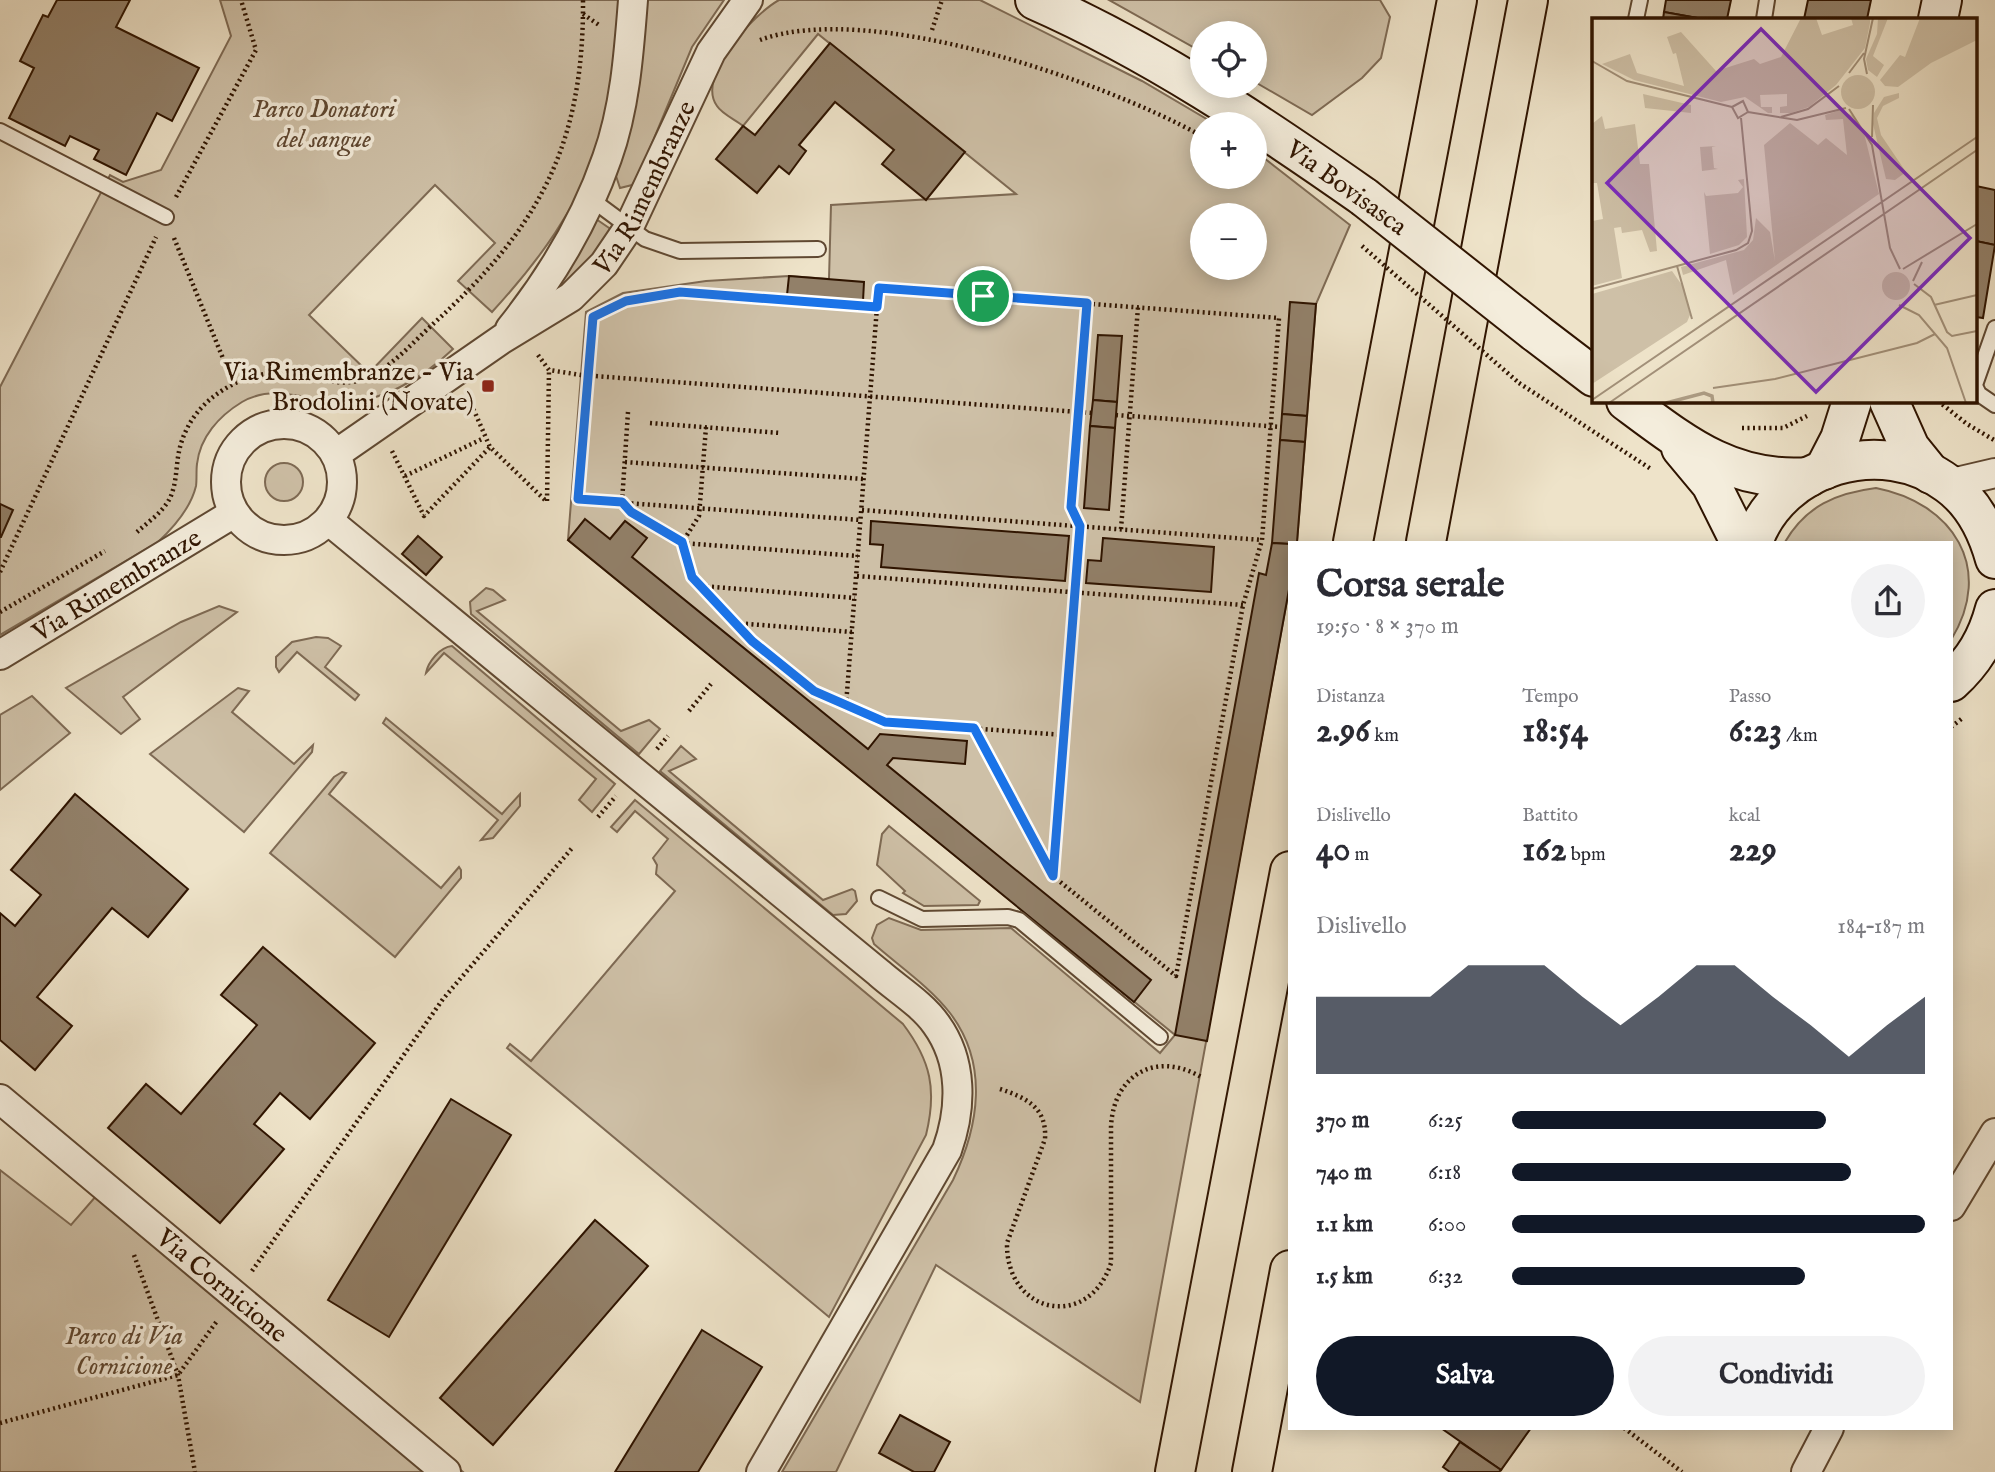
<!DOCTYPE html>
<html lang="it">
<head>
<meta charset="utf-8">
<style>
	body { margin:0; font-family:"IM FELL English",serif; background:#f2f2f3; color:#2b2b33; height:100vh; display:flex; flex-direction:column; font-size:26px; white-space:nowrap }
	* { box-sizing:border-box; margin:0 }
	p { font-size:23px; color:#7c7c81 }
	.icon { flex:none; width:38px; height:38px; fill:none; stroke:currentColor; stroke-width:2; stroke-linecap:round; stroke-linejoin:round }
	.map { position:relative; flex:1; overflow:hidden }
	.side { position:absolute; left:1288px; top:541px; width:665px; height:889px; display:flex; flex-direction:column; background:#fff; border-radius:0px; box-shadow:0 4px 18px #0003 }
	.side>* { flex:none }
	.fabs { position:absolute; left:1190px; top:21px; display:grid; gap:14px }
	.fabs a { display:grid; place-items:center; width:77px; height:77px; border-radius:50%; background:#fff; box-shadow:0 4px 18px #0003; font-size:35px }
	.pin { position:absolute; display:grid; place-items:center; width:60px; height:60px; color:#fff; margin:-30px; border:4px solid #fff; border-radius:50%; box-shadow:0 2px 7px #0007 }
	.round { display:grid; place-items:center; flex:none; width:74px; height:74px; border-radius:37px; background:#f2f2f3 }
	.headline { display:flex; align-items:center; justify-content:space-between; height:119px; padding:0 28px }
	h1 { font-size:38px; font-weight:700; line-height:52px }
	.figures { display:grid; grid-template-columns:repeat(3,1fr); gap:10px; height:119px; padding:7px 28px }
	.figures div { display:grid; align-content:center }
	.figures b { font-size:35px; font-weight:700 }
	.figures small { font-size:19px; font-weight:400 }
	.figures p { font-size:19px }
	.chart { height:196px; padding:14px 28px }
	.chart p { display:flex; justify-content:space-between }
	.chart svg { width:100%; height:126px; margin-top:7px; fill:#111827; opacity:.7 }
	.cta { display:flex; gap:14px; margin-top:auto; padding:14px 28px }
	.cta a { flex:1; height:80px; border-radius:42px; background:#111827; color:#fff; font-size:28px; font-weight:700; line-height:80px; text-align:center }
	.cta a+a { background:#f2f2f3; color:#2b2b33 }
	ul { padding:0 28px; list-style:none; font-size:23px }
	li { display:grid; grid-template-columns:112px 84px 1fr; align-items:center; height:52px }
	li i { height:18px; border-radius:9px; background:#111827 }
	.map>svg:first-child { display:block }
	.green { fill:#cec0a7; stroke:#7e6a54; stroke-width:2; fill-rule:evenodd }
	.building { fill:#928069; stroke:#2f1400; stroke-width:2 }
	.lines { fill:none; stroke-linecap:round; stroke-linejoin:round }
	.lane-casing { stroke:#5f4832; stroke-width:18 }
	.street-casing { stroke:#5f4832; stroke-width:32 }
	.secondary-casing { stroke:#2f1400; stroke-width:42 }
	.highway-casing { stroke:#2f1400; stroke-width:42 }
	.path { stroke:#2f1400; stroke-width:4.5; stroke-dasharray:2 3.5; stroke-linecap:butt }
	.lane { stroke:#f4eddc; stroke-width:14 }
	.street { stroke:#f4eddc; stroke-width:28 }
	.secondary { stroke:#f4eddc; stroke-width:38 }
	.highway { stroke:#eee3c9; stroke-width:38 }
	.secondary-bridge-casing { stroke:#2f1400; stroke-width:42; stroke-linecap:butt }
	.path-bridge { stroke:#2f1400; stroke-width:4.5; stroke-dasharray:2 3.5; stroke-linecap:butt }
	.secondary-bridge { stroke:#f4eddc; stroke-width:38 }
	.route-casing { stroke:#fff; stroke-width:14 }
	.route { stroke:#1a73e8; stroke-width:9 }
	.poi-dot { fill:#8f2418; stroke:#f4eddc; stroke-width:2.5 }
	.labels { text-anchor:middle; stroke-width:7; stroke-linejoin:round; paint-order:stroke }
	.park-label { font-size:26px; font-style:italic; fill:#5f4832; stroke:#f4eddc }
	.street-label { font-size:26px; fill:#2f1400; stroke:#f4eddc }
	.poi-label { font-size:26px; fill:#2f1400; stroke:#f4eddc; text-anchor:end }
	.inset-river { fill:none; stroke:#ad9d85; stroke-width:3.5 }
	.inset-road { fill:none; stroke:#a29079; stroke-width:2 }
	.view { fill:#7b2cbf; fill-opacity:0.15; stroke:#7b2cbf; stroke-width:3.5 }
	.inset-edge { fill:none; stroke:#2f1400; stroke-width:3.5 }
</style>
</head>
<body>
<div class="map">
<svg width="1995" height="1472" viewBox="0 0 1995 1472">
	<rect width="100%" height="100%" fill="#eee3c9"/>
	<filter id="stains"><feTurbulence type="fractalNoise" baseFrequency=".00286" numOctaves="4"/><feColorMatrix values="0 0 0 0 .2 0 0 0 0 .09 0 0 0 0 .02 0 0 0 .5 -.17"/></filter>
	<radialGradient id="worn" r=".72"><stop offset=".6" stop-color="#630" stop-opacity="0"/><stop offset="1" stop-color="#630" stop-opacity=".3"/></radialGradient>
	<!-- green -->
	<g class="green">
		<path d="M220 0H620C616 47 615 98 600 143 578 208 538 262 492 312L458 281 495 243 435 185 309 315 369 373 422 318 453 349C423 378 379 405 335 402 303 399 273 384 242 402 219 416 200 437 197 464 196 471 197 479 196 486 191 507 173 528 158 542L0 635V387L110 175 123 182 161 170 231 36Z"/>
		<path d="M647 0H724L692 47 638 177 632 185 620 188 616 176 638 94Z"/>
		<path d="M779 0H980L1142 81 1215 124H1202V177H1255V151L1350 225 1316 304 1297 542H1290V584L1140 1402 936 1265 836 1472H782L953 1180C979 1126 989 1064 950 1013 930 987 899 966 874 944L872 938 877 925 889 918 921 930 1011 928 1160 1053 1175 1035 568 540 586 312 623 293 706 281 789 276 829 279 831 205 1016 194 818 34 743 126C736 120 722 114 717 106 695 76 755 13 779 0ZM1202 215H1255V268H1202Z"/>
		<path d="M1109 0H1380L1390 17 1381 58 1362 78 1312 115 1255 82V33H1202V52Z"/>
		<path d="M596 219 612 230 597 251 557 293 552 289Z"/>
		<circle cx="284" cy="482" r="19"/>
		<path d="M1876 488C1953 503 1995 568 1951 640V542H1785C1806 506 1836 493 1876 488Z"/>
		<path d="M486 588 493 590 505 600 477 611 621 731 649 720 660 729 639 754 471 614 470 602Z"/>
		<path d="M219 606 237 612 123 697 140 719 121 734 66 688 181 622Z"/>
		<path d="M316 637 328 638 341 646 325 667 359 695 355 700 297 652 279 672 276 667V657L292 642Z"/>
		<path d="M452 646 615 784 592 812 579 800 596 779 444 653 426 673C428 662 440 647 452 646Z"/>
		<path d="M238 688 249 691 232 712 294 764 313 745 312 752 244 832 150 754Z"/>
		<path d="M32 696 70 733 0 790V715Z"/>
		<path d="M386 718 502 814 520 794V806L493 838 481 840 498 820 383 723Z"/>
		<path d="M681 746 696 759 669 771 823 900 852 889 855 891 857 901 846 914 833 915 660 771Z"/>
		<path d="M342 772 346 773 329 794 441 888 459 867 461 870V878L395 957 270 853 334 777Z"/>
		<path d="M635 800 903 1024C931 1061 937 1090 926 1135L829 1317 507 1048 510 1044 531 1061 675 891 656 874 657 865 653 858 668 839 635 811 617 832 611 827Z"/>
		<path d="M889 826 980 901 978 905 924 906 903 893 905 891 877 865 882 834Z"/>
		<path d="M0 1170 71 1225 110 1180 276 1312 463 1472H0Z"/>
	</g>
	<!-- building -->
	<g class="building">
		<path d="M57 0H130L116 27 199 68 172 121 157 113 126 175 94 159 99 150 70 136 65 146 9 118 34 68 20 61 43 15 48 17Z"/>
		<path d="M1666 0H1731L1727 19H1703L1664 12Z"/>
		<path d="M1808 0H1871L1867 19H1804Z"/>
		<path d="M1664 12 1703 19H1663Z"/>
		<path d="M830 43 965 152 926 200 882 164 894 150 835 102 799 145 806 151 789 174 779 166 757 193 716 159 743 126 755 135Z"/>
		<path d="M1976 186 1995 190V245L1976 241Z"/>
		<path d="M1976 241 1995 245 1983 318 1976 317Z"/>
		<path d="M789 276 864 282 863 301 787 295Z"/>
		<path d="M1290 302 1316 304 1307 416 1282 414Z"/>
		<path d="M1098 335 1122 336 1117 402 1093 400Z"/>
		<path d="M1093 400 1117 402 1115 428 1090 426Z"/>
		<path d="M1282 414 1307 416 1305 442 1280 440Z"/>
		<path d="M1090 426 1115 428 1109 510 1084 508Z"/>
		<path d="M1280 440 1305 442 1297 542 1290 544 1272 543Z"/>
		<path d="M0 504 13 510 1 537H0Z"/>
		<path d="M585 519 610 539 625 521 647 538 632 557 868 749 880 734 967 741 965 764 893 758 887 765 1151 980 1134 1002 568 540Z"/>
		<path d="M871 521 1069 536 1065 581 881 567 883 545 870 544Z"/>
		<path d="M418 536 442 557 426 575 402 554Z"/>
		<path d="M1103 538 1214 547 1211 592 1086 583 1088 560 1101 561Z"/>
		<path d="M1272 543 1290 544V584L1207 1041 1175 1035 1259 573 1266 575Z"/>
		<path d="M75 794 188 889 148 937 112 908 37 997 72 1026 35 1070 0 1040V913L15 926 41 895 11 870Z"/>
		<path d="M263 947 375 1043 310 1119 280 1093 254 1124 284 1149 220 1223 108 1128 146 1084 181 1114 257 1025 221 995Z"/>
		<path d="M451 1099 511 1135 389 1337 328 1300Z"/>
		<path d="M595 1220 648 1266 493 1445 440 1398Z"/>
		<path d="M702 1330 762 1367 698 1472H615Z"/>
		<path d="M900 1415 950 1442 934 1472H914L879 1453Z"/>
		<path d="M1441 1428H1531L1501 1470Z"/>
		<path d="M1460 1442 1501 1470 1499 1472H1450L1443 1467Z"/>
	</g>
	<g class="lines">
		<!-- lane casing -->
		<g class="lane-casing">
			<g id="lane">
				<path d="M1636 19 1640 0"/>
				<path d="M1764 19 1767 0"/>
				<path d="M0 131 166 217"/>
				<path d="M591 199 645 239 680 251 818 249"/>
				<path d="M1976 382 1995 328"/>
				<path d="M1976 388 1979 394 1995 405"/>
				<path d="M879 898 922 919 1008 917 1019 920 1160 1037"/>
			</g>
		</g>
		<!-- street casing -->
		<g class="street-casing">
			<g id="street">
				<path d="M510 329C550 279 586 219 607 158 625 108 629 52 633 0"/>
				<circle cx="284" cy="482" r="58"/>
				<path id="s1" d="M336 454 502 339 571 297 604 264 629 227 711 52 748 0"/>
				<path d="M1948 484 1995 473"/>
				<path d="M329 521 879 973C897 989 922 1004 936 1024 963 1061 962 1108 947 1150L761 1472"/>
				<path id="s2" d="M0 655 234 513"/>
				<path id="s3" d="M0 1099 446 1472"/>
				<path d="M1951 1206 1995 1133"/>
				<path d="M1806 1472 1829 1428"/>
			</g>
		</g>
		<!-- secondary casing -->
		<g class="secondary-casing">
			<g id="secondary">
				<path d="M1035 0C1151 51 1260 124 1364 197"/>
				<path d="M1938 19 1942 0"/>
				<path d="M1535 332 1594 377"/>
				<path d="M1626 401C1685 445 1732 483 1809 477"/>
				<path d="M1889 401 1910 448 1931 474"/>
				<path d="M1681 448 1711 484 1740 542"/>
				<path d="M1824 470 1840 439 1852 401"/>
				<path d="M1753 542C1780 465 1882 434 1948 484 1973 502 1987 530 1995 559"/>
				<path d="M1951 682C1974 661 1987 639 1995 609"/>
			</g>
		</g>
		<!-- highway casing -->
		<g class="highway-casing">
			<g id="highway">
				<path d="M1353 542 1457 0"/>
				<path d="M1426 542 1528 0"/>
				<path d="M1175 1472 1290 871"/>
				<path d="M1252 1472 1290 1270"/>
			</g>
		</g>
		<!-- path -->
		<g class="path">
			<path d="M583 14 599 25"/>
			<path d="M932 30 942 0"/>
			<path d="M760 40C869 0 1100 80 1200 135"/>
			<path d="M176 197 256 50 241 0"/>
			<path d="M174 238 233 383"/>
			<path d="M603 312 626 301 680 292 877 307 879 288 1279 318 1262 540 1243 605 1176 976 1053 876 974 728"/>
			<path d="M538 355 549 370 581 375 1092 413"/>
			<path d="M1519 383 1651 469"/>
			<path d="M469 399 490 447 547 502"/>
			<path d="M1938 401 1967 424 1994 440"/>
			<path d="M628 412 622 502 631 512 682 543 692 577 752 641 814 691 885 722 1064 735"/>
			<path d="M1116 415 1281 427"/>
			<path d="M650 423 780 433"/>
			<path d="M706 427 699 516 682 543 858 556"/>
			<path d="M1742 428H1783L1807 416"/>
			<path d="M392 451 424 516 490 447"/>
			<path d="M625 462 864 479"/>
			<path d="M405 476 484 438"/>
			<path d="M571 499 861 520"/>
			<path d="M578 499 593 319"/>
			<path d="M547 501 549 370"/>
			<path d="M862 510 1262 540"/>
			<path d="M1121 529 1138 307"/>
			<path d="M137 532C148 522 163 512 170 498 176 485 176 471 178 457 182 430 197 407 220 392 246 374 274 369 305 376 322 380 340 385 357 381 387 373 411 344 433 324 539 228 584 145 583 0"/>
			<path d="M0 572 156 237"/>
			<path d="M857 576 1243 605"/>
			<path d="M701 586 855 598"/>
			<path d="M0 612 105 551"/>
			<path d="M735 623 852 632"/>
			<path d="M846 705 877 307"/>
			<path d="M689 711 711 684"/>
			<path d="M1951 727 1964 717"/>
			<path d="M657 749 668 736"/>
			<path d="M598 817 616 796"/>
			<path d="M1053 876 1080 526 1071 507 1087 303"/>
			<path d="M1000 1089C1027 1098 1047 1108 1045 1139L1007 1243C1006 1315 1089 1331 1111 1263V1127C1113 1076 1155 1050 1201 1077"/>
			<path d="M134 1255 178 1375 195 1472"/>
			<path d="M252 1271 443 999 573 847"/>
			<path d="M0 1423 178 1375 217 1321"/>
			<path d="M1624 1428 1682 1472"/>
		</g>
		<!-- lane -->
		<use href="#lane" class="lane"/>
		<!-- street -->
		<use href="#street" class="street"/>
		<!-- secondary -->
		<use href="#secondary" class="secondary"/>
		<!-- highway -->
		<use href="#highway" class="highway"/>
		<!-- secondary-bridge casing -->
		<g class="secondary-bridge-casing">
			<path id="secondary-bridge" d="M1364 197 1535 332"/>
		</g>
		<!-- path-bridge -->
		<path class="path-bridge" d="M1362 246 1519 383"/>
		<!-- secondary-bridge -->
		<use href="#secondary-bridge" class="secondary-bridge"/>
	</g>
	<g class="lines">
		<!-- route casing -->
		<g class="route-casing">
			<path id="route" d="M879 288 1087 303 1071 507 1080 526 1053 876 974 728 885 722 814 691 752 641 692 577 682 542 631 512 622 502 578 499 593 317 626 301 680 292 877 307Z"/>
		</g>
		<!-- route -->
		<use href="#route" class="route"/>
	</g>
	<!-- markers -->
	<rect class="poi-dot" x="481" y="379" width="14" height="14" rx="3.5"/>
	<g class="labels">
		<!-- park labels -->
		<g class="park-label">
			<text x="324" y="117">Parco Donatori<tspan x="324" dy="30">del sangue</tspan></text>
			<text x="124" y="1344">Parco di Via<tspan x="124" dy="30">Cornicione</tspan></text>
		</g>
		<!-- street labels -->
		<g class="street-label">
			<text dy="9" stroke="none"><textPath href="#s1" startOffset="416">Via Rimembranze</textPath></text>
			<text transform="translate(1347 187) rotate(36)" y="9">Via Bovisasca</text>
			<text dy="9" stroke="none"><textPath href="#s2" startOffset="136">Via Rimembranze</textPath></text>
			<text dy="9" stroke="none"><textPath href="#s3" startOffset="290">Via Cornicione</textPath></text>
		</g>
		<!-- poi labels -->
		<g class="poi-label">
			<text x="474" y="380">Via Rimembranze - Via<tspan x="474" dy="30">Brodolini (Novate)</tspan></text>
		</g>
	</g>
	<!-- overview -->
	<g transform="translate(1592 18)">
		<rect width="385" height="385" fill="#eee3c9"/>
		<path d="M209 0H224L230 17 261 7 259 0H278V5L273 30 244 67 217 89 199 95H188V89L195 88V76L168 77 169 89H180V95H176L153 79 129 84 42 62 10 46 38 36 45 55 92 68 84 35 81 36 75 19 89 14 124 53 162 41 168 46 189 39ZM286 0H296L281 38 292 47 285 59 276 52 274 41 285 16ZM328 0H385V22L339 45 306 69 293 68 288 62 308 37 313 39ZM249 74a17 17 0 1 1 34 0a17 17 0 1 1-34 0ZM307 75V80L291 88 285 100 289 117 314 154 303 162 294 161 281 106 282 95 292 79ZM51 76 99 87V95L53 90ZM249 92 261 98 272 115 287 176 141 277 134 242 91 257 89 249 152 232 161 222 164 200 178 214 183 243 172 127 198 105 226 127 234 120 255 137 251 101 234 102 233 97ZM10 98 13 111 43 106 48 146H57L65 233 58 234 50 212 30 215 29 209 22 210 30 260 0 268V203L11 201 5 165H0V106ZM124 128 120 129 122 150 126 151 110 153 108 129ZM152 161 155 219 147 227 118 236 112 174 114 178 146 175 151 169 146 162ZM80 253 92 270 98 297 95 304 0 366V276ZM290 268a14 14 0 1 1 28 0a14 14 0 1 1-28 0Z" fill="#cec0a7"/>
		<path class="inset-river" d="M74 385 112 375 120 378 121 385"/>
		<path class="inset-road" d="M0 43 35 63 140 89M257 55 272 35M275 56 272 41 281 0M140 89 151 83 156 94M140 89 146 100 156 94M257 91 280 127 298 230 308 251M156 94 205 102 254 90M189 99 216 91 247 68M280 119 281 87M85 248 100 301M311 251 385 206M321 263 330 244M322 266 339 279 355 314 360 318 385 313M0 271 144 232 156 225 160 213 149 100M307 287 327 297 355 330 374 385M342 287 385 277M121 370 183 361 325 325 343 316M0 382 385 119M17 385 385 132"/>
		<path class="view" d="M169 11 378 220 224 374 15 165Z"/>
		<rect width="385" height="385" class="inset-edge"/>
	</g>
	<rect width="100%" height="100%" filter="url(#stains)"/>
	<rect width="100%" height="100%" fill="url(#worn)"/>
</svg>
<div class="fabs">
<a><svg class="icon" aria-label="locate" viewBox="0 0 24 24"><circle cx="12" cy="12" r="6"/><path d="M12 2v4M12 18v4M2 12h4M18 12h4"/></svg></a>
<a>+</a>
<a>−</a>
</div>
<div class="pin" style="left:983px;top:296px;background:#1e9e55"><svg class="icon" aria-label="arrive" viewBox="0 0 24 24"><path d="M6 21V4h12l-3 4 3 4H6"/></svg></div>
<section class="side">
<div class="headline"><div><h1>Corsa serale</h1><p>19:50 · 8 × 370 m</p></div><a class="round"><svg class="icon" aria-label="share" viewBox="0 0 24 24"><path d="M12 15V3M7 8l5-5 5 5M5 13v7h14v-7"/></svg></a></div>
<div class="figures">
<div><p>Distanza</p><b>2.96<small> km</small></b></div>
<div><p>Tempo</p><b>18:54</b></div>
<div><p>Passo</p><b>6:23<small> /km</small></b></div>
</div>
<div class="figures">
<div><p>Dislivello</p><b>40<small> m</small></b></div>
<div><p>Battito</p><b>162<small> bpm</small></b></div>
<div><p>kcal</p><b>229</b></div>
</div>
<div class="chart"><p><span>Dislivello</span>184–187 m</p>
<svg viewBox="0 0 160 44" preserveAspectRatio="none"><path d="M0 44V17L10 17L20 17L30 17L40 6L50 6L60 6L70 17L80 27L90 17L100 6L110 6L120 17L130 27L140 38L150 27L160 17V44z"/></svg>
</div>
<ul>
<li><b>370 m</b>6:25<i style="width:76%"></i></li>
<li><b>740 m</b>6:18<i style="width:82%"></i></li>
<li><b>1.1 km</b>6:00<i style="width:100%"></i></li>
<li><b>1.5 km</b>6:32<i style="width:71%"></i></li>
</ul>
<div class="cta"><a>Salva</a><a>Condividi</a></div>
</section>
</div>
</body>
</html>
